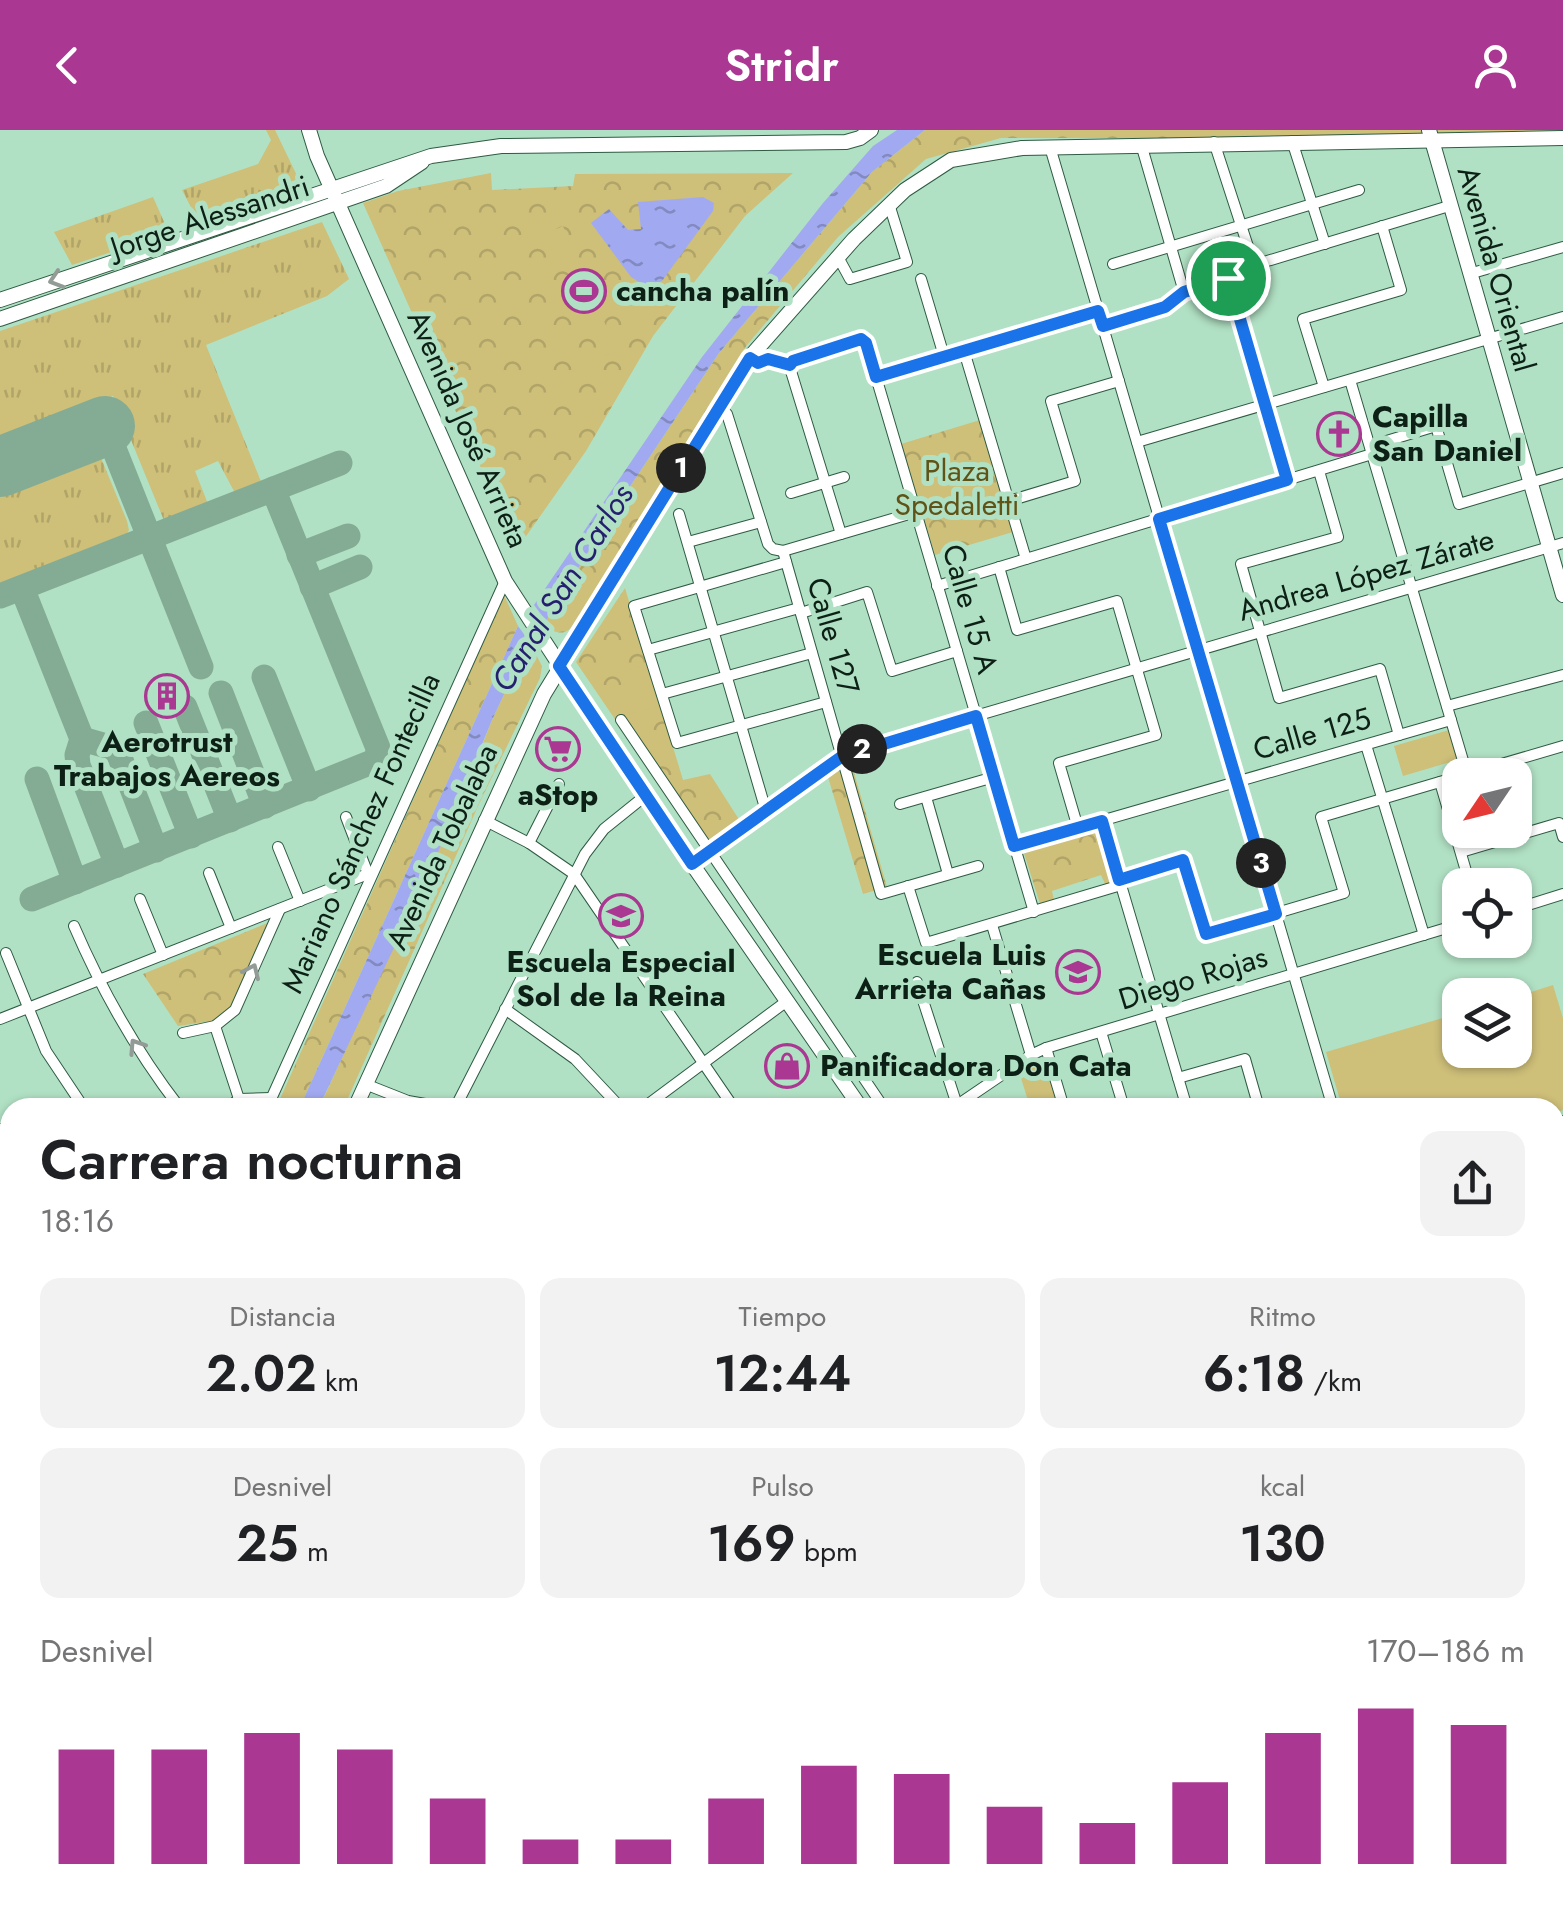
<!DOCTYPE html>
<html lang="es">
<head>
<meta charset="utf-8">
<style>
	body { margin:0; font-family:Jost,sans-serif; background:#f2f2f2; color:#202124; height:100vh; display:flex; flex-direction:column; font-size:38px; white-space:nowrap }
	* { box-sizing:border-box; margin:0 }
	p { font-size:32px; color:#757577 }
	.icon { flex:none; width:55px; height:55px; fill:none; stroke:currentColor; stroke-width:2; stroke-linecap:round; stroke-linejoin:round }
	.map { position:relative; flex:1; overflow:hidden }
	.side { position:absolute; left:0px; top:968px; width:1565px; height:812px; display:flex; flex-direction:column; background:#fff; border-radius:30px 30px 0 0; box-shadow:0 2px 8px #0004 }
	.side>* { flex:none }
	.needle { width:65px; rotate:235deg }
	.buttons { position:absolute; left:1442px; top:628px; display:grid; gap:20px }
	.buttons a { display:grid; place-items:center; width:90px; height:90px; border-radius:20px; background:#fff; box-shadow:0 2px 8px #0004; font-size:50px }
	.pin { position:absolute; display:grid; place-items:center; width:85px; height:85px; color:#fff; margin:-42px; border:5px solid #fff; border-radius:50%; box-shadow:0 2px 10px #0007 }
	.km { position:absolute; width:50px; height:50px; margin:-25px; border-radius:50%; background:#222; color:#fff; font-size:28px; line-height:50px; text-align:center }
	.round { display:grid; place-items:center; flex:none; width:105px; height:105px; border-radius:20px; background:#f2f2f2 }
	.head { display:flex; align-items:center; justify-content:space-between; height:170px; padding:0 40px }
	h1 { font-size:55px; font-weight:600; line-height:75px }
	.metrics { display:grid; grid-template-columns:repeat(3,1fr); gap:15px; height:170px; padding:10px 40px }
	.metrics div { display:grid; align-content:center; border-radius:20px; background:#f2f2f2; text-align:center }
	.metrics b { font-size:50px; font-weight:600 }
	.metrics small { font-size:28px; font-weight:400 }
	.metrics p { font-size:28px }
	.chart { height:280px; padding:20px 40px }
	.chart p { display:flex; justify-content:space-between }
	.chart svg { width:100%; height:180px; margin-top:10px; stroke:#aa3791; stroke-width:6 }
	header { display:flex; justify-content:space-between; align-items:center; height:130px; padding:0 40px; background:#aa3791; color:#fff; font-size:45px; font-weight:600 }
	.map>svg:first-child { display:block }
	.grass { fill:url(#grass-tufts) }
	.park { fill:url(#park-crowns) }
	.pitch { fill:#cebf79 }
	.water { fill:url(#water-ripples) }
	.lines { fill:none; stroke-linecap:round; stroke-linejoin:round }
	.taxiway { stroke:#84ac94; stroke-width:25 }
	.runway { stroke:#84ac94; stroke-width:60 }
	.street-casing { stroke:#2e5b42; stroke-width:12 }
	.secondary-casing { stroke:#2e5b42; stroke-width:16 }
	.street { stroke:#fff; stroke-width:10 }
	.secondary { stroke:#fff; stroke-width:14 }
	.oneway { stroke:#929b96 }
	.route-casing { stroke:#fff; stroke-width:20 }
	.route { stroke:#1a73e8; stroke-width:12 }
	.labels { text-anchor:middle; stroke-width:10; stroke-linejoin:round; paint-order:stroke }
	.street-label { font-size:30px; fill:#0d2016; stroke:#b1e1c4 }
	.poi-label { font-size:30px; font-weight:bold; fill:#0d2016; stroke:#b1e1c4; text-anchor:start }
	.park-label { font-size:30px; fill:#5f5318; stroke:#b1e1c4 }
	.water-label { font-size:32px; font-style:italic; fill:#241f6e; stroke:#b1e1c4 }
</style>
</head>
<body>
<header><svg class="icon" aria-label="back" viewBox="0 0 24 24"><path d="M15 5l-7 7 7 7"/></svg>Stridr<svg class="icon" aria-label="person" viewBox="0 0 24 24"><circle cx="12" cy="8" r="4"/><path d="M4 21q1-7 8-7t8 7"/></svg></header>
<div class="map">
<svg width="1563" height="1779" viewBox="0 0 1563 1779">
	<defs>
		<pattern id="grass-tufts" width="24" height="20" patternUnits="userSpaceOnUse" patternTransform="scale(2.5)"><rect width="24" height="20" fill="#cebf79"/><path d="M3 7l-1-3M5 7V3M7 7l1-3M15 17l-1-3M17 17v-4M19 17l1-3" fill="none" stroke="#b0a468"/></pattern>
		<pattern id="park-crowns" width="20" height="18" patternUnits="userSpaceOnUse" patternTransform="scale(2.5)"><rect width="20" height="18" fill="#cebf79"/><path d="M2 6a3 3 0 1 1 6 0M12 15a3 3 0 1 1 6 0" fill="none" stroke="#b0a468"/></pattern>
		<pattern id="water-ripples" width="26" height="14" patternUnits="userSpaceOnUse" patternTransform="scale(2.5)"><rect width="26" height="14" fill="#a1aaf0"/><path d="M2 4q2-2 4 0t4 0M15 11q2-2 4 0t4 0" fill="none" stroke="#828ac1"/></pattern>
	</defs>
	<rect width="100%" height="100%" fill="#b1e1c4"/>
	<!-- grass -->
	<g class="grass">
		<path d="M266 0H275L301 54 203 91 197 89 182 60 258 34 271 10Z"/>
		<path d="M153 67 169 103 72 135 54 102Z"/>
		<path d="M322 92 349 149 327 166 206 215 262 354 236 365 218 331 195 341 208 374 165 393 113 266 0 310V201Z"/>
		<path d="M90 319 99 323 127 391 129 400 125 407 0 456V355Z"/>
	</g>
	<!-- park -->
	<g class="park">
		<path d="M925 0H1563L1218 8H1001L926 29 838 107 747 215 579 490C568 503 561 507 547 497L546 491 603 397 719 223 872 42Z"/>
		<path d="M491 43 492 60 573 56 575 44 793 43 745 86 653 206 586 321 517 419 363 73 398 61Z"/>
		<path d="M980 290 1013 402 935 425 901 314Z"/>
		<path d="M625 458 683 650 710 644 740 691 702 717 576 532Z"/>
		<path d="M504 465 518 496 300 977 276 978Z"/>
		<path d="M529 511 542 536 540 548 479 674 344 977 319 978 464 662 492 590Z"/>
		<path d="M851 632 887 757 863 764 828 647Z"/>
		<path d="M1099 696 1117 752 1106 756 1101 745 1052 761 1054 770 1040 774 1023 720Z"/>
		<path d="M270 792 231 877 213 891 178 896 143 844Z"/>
		<path d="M1047 928 1062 977H1030L1020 945Z"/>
	</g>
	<!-- pitch -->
	<g class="pitch">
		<path d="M563 96 617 221 605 226 551 101Z"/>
		<path d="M644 535 656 577 629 584 618 542Z"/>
		<path d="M1449 600 1457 630 1403 646 1394 616Z"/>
		<path d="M1553 855 1563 888V980L1555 983V978L1342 977 1326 922 1460 883V920H1515V867Z"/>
		<path d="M913 1770H1063L1067 1779H917Z"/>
	</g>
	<!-- water -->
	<g class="water">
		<path d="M897 0H925L872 42 719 223 603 397 546 491 534 475 702 227 823 73 873 16Z"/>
		<path d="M703 67 714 73 713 81 662 151 647 157 631 147 591 93 609 79 628 100 641 99 638 72Z"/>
		<path d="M518 496 529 511 492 590 432 737 319 977H300Z"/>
	</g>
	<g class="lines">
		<!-- taxiway -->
		<g class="taxiway">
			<path d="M105 296 201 537"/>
			<path d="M299 425 348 406"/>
			<path d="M312 457 360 437"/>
			<path d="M22 458 82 609 77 625 78 635 117 735"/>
			<path d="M0 466 340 333"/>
			<path d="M264 547 309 659"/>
			<path d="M221 563 265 676"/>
			<path d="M185 577 230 690"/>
			<path d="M146 593 191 706"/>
			<path d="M82 609 110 617 119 625 156 720"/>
			<path d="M37 649 75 752"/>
			<path d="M32 769 377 630 378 618 273 359"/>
		</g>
		<!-- runway -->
		<path class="runway" d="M0 337 105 296"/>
		<!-- street casing -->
		<g class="street-casing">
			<g id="street">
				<path d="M1292 11 1325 114"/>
				<path d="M1214 12 1254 135"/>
				<path d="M1141 14 1184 162"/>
				<path d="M1050 17 1333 978"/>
				<path d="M838 127 850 149 907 132 889 74"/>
				<path d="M1113 134 1359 60"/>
				<path d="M1469 144 1563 117"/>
				<path d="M1228 148 1287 350"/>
				<path d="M921 149 944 226"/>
				<path d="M1103 196 1165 177 1184 162 1228 148 1231 142 1449 76"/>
				<path d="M964 221 1026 429"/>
				<path d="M750 227 758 233 768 229 790 235"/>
				<path d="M877 247 1098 181"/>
				<path d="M1350 250 1467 644"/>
				<path d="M1324 257 1303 189 1401 160 1382 96"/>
				<path d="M718 278 727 284 768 414 773 419 783 421"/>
				<path d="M1137 312 1563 187"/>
				<path d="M1370 316 1436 296 1459 374 1563 343"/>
				<path d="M1319 341 1338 407 1241 434 1279 568 1380 539 1399 605"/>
				<path d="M791 363 844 347"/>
				<path d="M1009 371 1075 351 1051 271 1119 251"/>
				<path d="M679 384 766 681"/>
				<path d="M841 404 790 238 793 231 861 209 866 213 1034 782"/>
				<path d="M688 412 761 392"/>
				<path d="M783 421 881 764 978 736"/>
				<path d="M783 421 916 382"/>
				<path d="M786 432 634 476 677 613 826 572"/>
				<path d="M999 437 1017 500 1117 471 1156 605 1059 633 1078 698"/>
				<path d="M937 456 1372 324"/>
				<path d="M801 483 867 462 892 541 957 521"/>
				<path d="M648 520 799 478"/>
				<path d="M662 564 812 523"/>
				<path d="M1447 576 1563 545"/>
				<path d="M621 590 884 978"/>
				<path d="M1366 615 1424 805"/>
				<path d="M1464 645 1563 616"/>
				<path d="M1440 652 1466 741"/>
				<path d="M926 667 948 744"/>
				<path d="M900 674 994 647"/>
				<path d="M346 687 368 744"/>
				<path d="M484 690 529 713 574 744 734 978"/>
				<path d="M1102 691 1187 978"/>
				<path d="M529 713 559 654"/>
				<path d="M1014 716 1451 590"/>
				<path d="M278 717 300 771"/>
				<path d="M1461 722 1559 693 1563 707"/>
				<path d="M692 734 841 627 853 622 1563 413"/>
				<path d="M209 743 231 798"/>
				<path d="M1119 750 1183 730 1206 804 1344 763 1321 687 1460 646"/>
				<path d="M908 756 926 813 1121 755"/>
				<path d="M140 769 163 825"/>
				<path d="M1515 779 1563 764"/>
				<path d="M992 795 1031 925"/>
				<path d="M74 796C102 861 136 921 180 978"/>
				<path d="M6 823 46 921 84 978"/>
				<path d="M917 852 957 975"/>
				<path d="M505 879 575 929 621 978"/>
				<path d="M0 889 373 742"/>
				<path d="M215 896 239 969"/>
				<path d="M1101 902 1124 978"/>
				<path d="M183 903 215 896 235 880 280 779"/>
				<path d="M1046 918 1064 978"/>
				<path d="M1178 948 1245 929 1259 978"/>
				<path d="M365 954 408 971 448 978"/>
				<path d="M228 978 239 969 271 968"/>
				<path d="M267 978 505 451"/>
				<path d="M455 978 585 724 604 699 645 666"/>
				<path d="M643 978 787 871"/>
				<path d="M953 978 1031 925 1046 918 1460 794"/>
				<path d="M1555 994 1563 991"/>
				<path d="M0 999 10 1014"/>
				<path d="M1555 1086 1563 1112"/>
				<path d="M0 1107 10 1104"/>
				<path d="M0 1255 10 1265"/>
				<path d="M1555 1262 1563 1260"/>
				<path d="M0 1374 10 1364"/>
				<path d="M1555 1378 1563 1405"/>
				<path d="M1555 1464 1563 1461"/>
				<path d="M1555 1532 1563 1530"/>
				<path d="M1555 1602 1563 1600"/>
				<path d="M1555 1663 1563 1661"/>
				<path d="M1555 1747 1563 1744"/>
				<path d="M44 1770 53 1779"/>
				<path d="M277 1770 286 1779"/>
				<path d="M394 1770 403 1779"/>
				<path d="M717 1770 722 1779"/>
				<path d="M785 1770 790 1779"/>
				<path d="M1096 1770 1099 1779"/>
				<path d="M1151 1770 1155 1779"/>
				<path d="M1272 1770 1275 1779"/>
				<path d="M1537 1770 1540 1779"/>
				<path d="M151 1779 160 1770"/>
				<path d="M493 1779 508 1770"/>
				<path d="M1194 1779 1216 1770"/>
				<path d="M1439 1779 1470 1770"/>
			</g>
		</g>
		<!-- secondary casing -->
		<g class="secondary-casing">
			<g id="secondary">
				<path d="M309 0 317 26 505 451 645 666 861 978"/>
				<path d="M1429 0 1563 465"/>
				<path d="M0 170 431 26 501 16 846 12 860 8 871 0"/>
				<path d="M0 189 386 56 422 32"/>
				<path d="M355 978 544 564 750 227 854 109 905 60 951 30 1022 18 1563 8"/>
				<path d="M1555 1174 1563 1172"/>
				<path d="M0 1730 10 1708"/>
				<path d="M902 1770 907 1779"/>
				<path d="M1341 1770 1343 1779"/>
			</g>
		</g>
		<!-- street -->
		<use href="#street" class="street"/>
		<!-- secondary -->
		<use href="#secondary" class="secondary"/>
	</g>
	<!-- one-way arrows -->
	<defs><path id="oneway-chevron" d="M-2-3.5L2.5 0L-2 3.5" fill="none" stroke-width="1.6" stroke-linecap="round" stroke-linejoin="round" transform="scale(2.5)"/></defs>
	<g class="oneway">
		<use href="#oneway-chevron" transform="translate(56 150) rotate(162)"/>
		<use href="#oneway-chevron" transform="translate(252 841) rotate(-66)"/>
		<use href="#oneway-chevron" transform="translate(136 916) rotate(-123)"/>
	</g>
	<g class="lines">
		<!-- route casing -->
		<g class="route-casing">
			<path id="route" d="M1228 148 1287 350 1159 389 1276 784 1206 804 1183 730 1119 750 1102 691 1014 716 976 586 841 627 692 734 559 536 750 228 758 233 768 229 790 235 793 231 861 209 866 213 876 247 1098 181 1103 196 1165 177 1184 162Z"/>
		</g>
		<!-- route -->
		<use href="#route" class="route"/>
	</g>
	<!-- icons -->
	<defs>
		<g id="stadium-ring" transform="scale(2.25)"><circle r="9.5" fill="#b1e1c4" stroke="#aa3791" stroke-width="1.5"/><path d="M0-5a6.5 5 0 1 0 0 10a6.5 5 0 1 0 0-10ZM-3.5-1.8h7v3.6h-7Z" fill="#aa3791"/></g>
		<g id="church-ring" transform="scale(2.25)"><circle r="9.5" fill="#b1e1c4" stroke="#aa3791" stroke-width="1.5"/><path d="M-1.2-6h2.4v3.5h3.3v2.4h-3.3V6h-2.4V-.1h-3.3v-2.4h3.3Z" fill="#aa3791"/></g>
		<g id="building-ring" transform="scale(2.25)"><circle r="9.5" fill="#b1e1c4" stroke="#aa3791" stroke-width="1.5"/><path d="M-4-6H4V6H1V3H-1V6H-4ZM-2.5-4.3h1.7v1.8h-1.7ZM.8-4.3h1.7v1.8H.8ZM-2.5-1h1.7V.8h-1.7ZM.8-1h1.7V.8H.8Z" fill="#aa3791"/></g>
		<g id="supermarket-ring" transform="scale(2.25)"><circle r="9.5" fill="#b1e1c4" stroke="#aa3791" stroke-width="1.5"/><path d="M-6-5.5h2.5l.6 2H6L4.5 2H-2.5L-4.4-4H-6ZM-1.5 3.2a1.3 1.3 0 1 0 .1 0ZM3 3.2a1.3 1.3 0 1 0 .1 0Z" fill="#aa3791"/></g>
		<g id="school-ring" transform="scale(2.25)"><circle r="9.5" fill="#b1e1c4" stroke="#aa3791" stroke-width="1.5"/><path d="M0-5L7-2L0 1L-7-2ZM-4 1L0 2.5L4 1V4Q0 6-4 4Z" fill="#aa3791"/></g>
		<g id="shop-ring" transform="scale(2.25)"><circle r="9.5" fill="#b1e1c4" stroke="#aa3791" stroke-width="1.5"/><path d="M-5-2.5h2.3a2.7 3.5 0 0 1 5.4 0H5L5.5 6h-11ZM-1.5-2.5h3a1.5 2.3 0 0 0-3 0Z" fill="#aa3791"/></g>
	</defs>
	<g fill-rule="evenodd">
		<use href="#stadium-ring" x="584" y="161"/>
		<use href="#church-ring" x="1339" y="304"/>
		<use href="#building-ring" x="167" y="566"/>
		<use href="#supermarket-ring" x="558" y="619"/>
		<use href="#school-ring" x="621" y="786"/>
		<use href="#school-ring" x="1078" y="842"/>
		<use href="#shop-ring" x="787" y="936"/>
	</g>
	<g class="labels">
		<!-- street labels -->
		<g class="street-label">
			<text transform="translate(210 87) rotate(-18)" y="10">Jorge Alessandri</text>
			<text transform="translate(1496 139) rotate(74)" y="10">Avenida Oriental</text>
			<text transform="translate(468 299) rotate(66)" y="10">Avenida José Arrieta</text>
			<text transform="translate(1366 445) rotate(-16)" y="10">Andrea López Zárate</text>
			<text transform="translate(970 479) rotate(74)" y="10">Calle 15 A</text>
			<text transform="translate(833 506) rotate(74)" y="10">Calle 127</text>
			<text transform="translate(1312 604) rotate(-16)" y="10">Calle 125</text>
			<text transform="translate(361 703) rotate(-66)" y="10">Mariano Sánchez Fontecilla</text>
			<text transform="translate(442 717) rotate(-65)" y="10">Avenida Tobalaba</text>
			<text transform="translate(1193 848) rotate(-17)" y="10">Diego Rojas</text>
		</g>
		<!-- poi labels -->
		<g class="poi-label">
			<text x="616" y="171">cancha palín</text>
			<text x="1372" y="297">Capilla<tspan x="1372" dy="34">San Daniel</tspan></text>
			<text x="167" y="622" text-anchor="middle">Aerotrust<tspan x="167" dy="34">Trabajos Aereos</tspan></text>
			<text x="558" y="675" text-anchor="middle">aStop</text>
			<text x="1046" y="835" text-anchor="end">Escuela Luis<tspan x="1046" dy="34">Arrieta Cañas</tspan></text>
			<text x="621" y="842" text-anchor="middle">Escuela Especial<tspan x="621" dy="34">Sol de la Reina</tspan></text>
			<text x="820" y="946">Panificadora Don Cata</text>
		</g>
		<!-- park labels -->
		<g class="park-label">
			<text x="957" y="351">Plaza<tspan x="957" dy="34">Spedaletti</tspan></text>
		</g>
		<!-- water labels -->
		<g class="water-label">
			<text transform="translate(562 458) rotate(-58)" y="11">Canal San Carlos</text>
		</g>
	</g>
</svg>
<div class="buttons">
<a><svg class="needle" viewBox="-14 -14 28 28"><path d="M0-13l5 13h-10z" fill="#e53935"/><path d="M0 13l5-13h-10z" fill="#757577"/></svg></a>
<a><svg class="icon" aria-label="locate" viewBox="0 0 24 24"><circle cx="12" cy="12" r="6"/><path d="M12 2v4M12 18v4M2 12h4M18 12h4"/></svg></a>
<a><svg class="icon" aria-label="layers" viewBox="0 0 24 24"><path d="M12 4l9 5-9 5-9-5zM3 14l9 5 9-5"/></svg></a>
</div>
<div class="pin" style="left:1228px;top:148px;background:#1e9e55"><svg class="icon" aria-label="arrive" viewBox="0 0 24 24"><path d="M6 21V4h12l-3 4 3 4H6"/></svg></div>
<b class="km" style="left:681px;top:338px">1</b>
<b class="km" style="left:862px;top:619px">2</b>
<b class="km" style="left:1261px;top:733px">3</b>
<section class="side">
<div class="head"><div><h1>Carrera nocturna</h1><p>18:16</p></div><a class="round"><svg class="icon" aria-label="share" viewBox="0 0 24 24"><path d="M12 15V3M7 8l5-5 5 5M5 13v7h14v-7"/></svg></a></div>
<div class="metrics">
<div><p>Distancia</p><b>2.02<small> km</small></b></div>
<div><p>Tiempo</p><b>12:44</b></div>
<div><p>Ritmo</p><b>6:18<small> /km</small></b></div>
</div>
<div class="metrics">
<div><p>Desnivel</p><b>25<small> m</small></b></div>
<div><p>Pulso</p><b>169<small> bpm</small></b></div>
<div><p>kcal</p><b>130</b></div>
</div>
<div class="chart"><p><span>Desnivel</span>170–186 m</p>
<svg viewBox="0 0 160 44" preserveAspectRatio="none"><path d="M5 44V16M15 44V16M25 44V12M35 44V16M45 44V28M55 44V38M65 44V38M75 44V28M85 44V20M95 44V22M105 44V30M115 44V34M125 44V24M135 44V12M145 44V6M155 44V10"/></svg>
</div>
</section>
</div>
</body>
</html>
